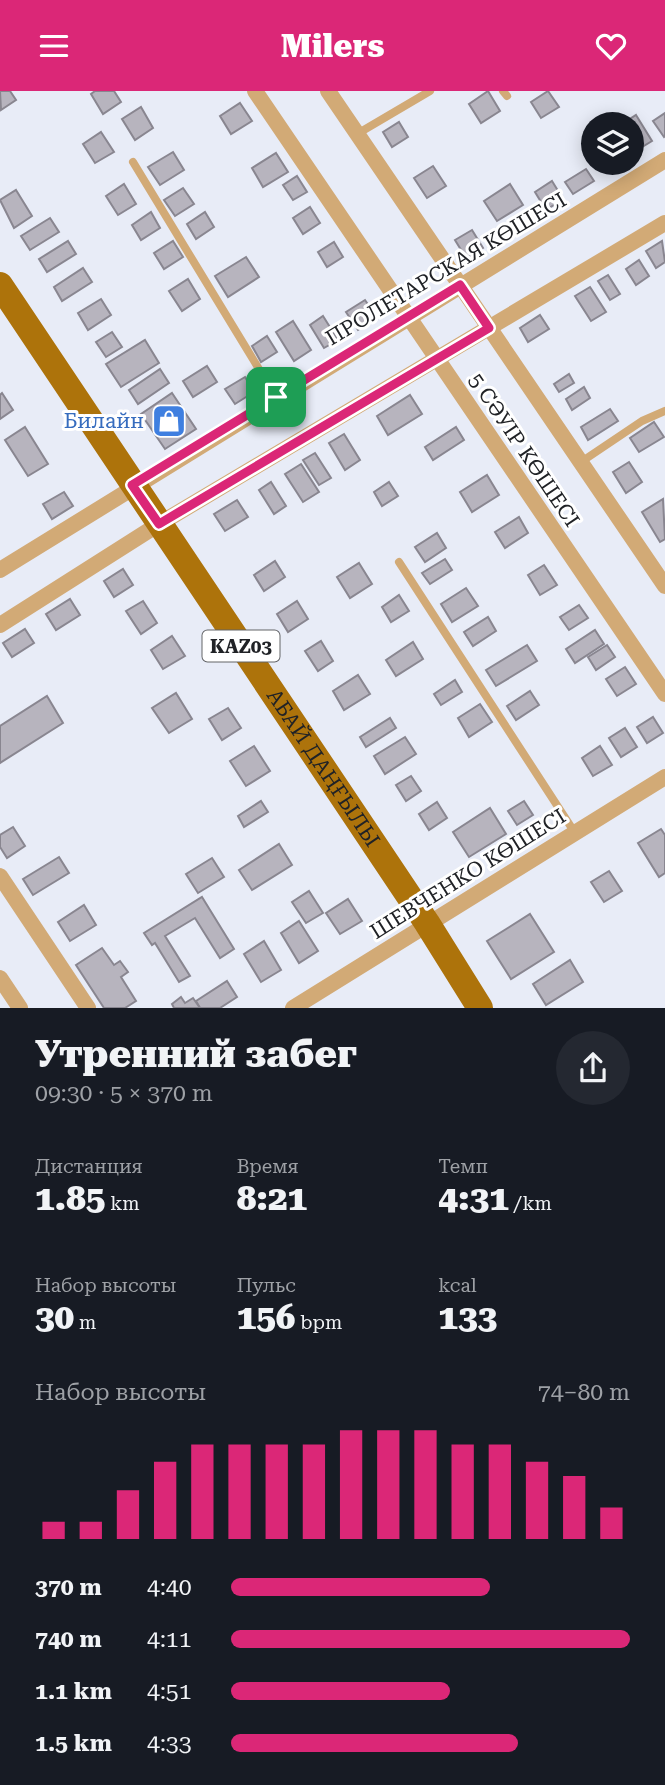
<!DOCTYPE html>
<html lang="ru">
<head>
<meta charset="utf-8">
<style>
	body { margin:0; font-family:"Roboto Serif",serif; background:#242831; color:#f1f3f6; height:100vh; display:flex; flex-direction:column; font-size:26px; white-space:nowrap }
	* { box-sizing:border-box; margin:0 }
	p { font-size:23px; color:#9ea1a6 }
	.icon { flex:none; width:38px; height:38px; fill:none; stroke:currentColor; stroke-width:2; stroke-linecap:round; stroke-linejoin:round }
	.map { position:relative; height:917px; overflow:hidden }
	.panel { display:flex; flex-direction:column; background:#171b24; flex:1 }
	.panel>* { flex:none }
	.controls { position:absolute; left:581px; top:21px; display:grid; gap:14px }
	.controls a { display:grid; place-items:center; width:63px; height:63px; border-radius:50%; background:#171b24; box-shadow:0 4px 18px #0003; font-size:35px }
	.pin { position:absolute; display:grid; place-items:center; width:60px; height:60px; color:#fff; margin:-30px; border-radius:14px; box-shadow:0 4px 10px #0006 }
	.round { display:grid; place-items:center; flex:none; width:74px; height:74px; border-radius:37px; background:#242831 }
	.overview { display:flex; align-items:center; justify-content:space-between; height:119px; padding:0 35px }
	h1 { font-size:38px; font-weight:800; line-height:52px }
	.metrics { display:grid; grid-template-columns:repeat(3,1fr); gap:10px; height:119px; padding:7px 35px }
	.metrics div { display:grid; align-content:center }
	.metrics b { font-size:35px; font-weight:800 }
	.metrics small { font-size:19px; font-weight:400 }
	.metrics p { font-size:19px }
	.chart { height:196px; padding:14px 35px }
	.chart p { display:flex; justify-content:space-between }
	.chart svg { width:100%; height:126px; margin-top:7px; stroke:#db2777; stroke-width:6 }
	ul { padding:0 35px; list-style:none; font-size:23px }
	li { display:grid; grid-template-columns:112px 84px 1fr; align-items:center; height:52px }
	li i { height:18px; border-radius:9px; background:#db2777 }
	header { display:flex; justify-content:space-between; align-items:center; height:91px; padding:0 35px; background:#db2777; color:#fff; font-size:32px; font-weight:800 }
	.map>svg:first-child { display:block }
	.building { fill:#b7b4be; stroke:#898690; stroke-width:2 }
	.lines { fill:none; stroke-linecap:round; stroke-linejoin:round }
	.lane { stroke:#d2aa76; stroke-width:8 }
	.street { stroke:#d2aa76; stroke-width:16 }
	.primary { stroke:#ad730b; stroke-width:26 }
	.route-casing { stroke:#fff; stroke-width:14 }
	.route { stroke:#db2777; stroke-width:9 }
	.labels { text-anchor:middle; stroke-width:6; stroke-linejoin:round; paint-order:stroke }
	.shield { fill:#fff; stroke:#636467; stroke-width:2 }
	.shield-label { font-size:19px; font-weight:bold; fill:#202226 }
	.street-label { font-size:21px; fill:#202226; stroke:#fff }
	.shop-label { font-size:21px; fill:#366cbe; stroke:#fff; text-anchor:end }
</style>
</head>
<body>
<header><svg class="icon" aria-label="menu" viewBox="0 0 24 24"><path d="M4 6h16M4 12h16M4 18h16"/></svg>Milers<svg class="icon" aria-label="heart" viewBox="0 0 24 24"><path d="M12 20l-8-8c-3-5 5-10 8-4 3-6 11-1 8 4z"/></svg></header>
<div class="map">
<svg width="665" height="917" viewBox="0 0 665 917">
	<rect width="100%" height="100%" fill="#e8ecf7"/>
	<!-- building -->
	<g class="building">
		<path d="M0 0H10L16 9 1 19Z"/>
		<path d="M95 0H114L121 11 103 23 91 3Z"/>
		<path d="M488 0 500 20 481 32 469 13Z"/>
		<path d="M548 0 559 16 541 27 531 11Z"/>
		<path d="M240 12 252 30 231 43 220 25Z"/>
		<path d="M141 16 153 37 135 49 122 28Z"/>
		<path d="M665 22V45L664 46 653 30Z"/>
		<path d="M636 24 652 50 637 59 632 50V33H622Z"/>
		<path d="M399 31 408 46 392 56 383 41Z"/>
		<path d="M101 41 114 61 95 72 83 53Z"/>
		<path d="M173 61 184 79 160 94 148 76Z"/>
		<path d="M276 62 288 81 263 96 252 77Z"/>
		<path d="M433 75 446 95 427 107 414 87Z"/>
		<path d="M586 78 594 90 573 103 565 91Z"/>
		<path d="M297 85 307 101 293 109 283 94Z"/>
		<path d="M552 90 563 108 546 119 535 101Z"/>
		<path d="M124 93 136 113 118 124 106 105Z"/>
		<path d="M510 93 523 114 497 130 484 110Z"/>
		<path d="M183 97 194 113 175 125 164 109Z"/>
		<path d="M16 99 32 125 14 137 0 109Z"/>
		<path d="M310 116 320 132 303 143 293 127Z"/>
		<path d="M151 121 160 137 141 149 132 134Z"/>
		<path d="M205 121 214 136 196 148 187 133Z"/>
		<path d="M50 127 59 141 30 159 21 145Z"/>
		<path d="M472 139 483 157 466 167 455 149Z"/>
		<path d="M68 150 76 163 47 181 39 168Z"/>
		<path d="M173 150 183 166 164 178 154 162Z"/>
		<path d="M662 150 665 171 656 177 646 160Z"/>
		<path d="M334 151 343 166 327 176 318 161Z"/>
		<path d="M246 166 259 186 228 206 215 185Z"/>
		<path d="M639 169 649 185 636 194 626 178Z"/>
		<path d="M83 177 92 191 62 210 54 196Z"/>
		<path d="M608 184 620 203 610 209 598 190Z"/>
		<path d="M188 188 200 208 182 220 169 200Z"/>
		<path d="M590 196 606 221 591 230 575 205Z"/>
		<path d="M101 208 111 224 88 239 78 222Z"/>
		<path d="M365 209 377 227 358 239 346 221Z"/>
		<path d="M540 224 549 238 528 251 520 237Z"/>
		<path d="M323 225 338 249 324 257 310 234Z"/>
		<path d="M293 230 311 259 294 270 276 241Z"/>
		<path d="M112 241 122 256 106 266 96 251Z"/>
		<path d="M267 245 277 261 261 271 252 255Z"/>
		<path d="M145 249 159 272 121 296 106 273Z"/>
		<path d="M207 275 217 291 193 306 183 290Z"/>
		<path d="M160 278 169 292 138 313 129 299Z"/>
		<path d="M569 283 574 292 559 301 554 293Z"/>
		<path d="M245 286 254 301 235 313 225 298Z"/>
		<path d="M584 296 590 307 572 319 566 308Z"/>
		<path d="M2 302 13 319 0 328V304Z"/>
		<path d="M172 302 196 338 165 358 141 323Z"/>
		<path d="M410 304 422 323 388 344 377 325Z"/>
		<path d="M610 318 618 330 588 349 581 336Z"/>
		<path d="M654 331 664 346 639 361 630 347Z"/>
		<path d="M25 336 48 373 28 385 5 349Z"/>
		<path d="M456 336 464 349 433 369 425 356Z"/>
		<path d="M344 343 360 369 345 379 329 352Z"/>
		<path d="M315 362 331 387 319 394 303 369Z"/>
		<path d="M629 371 642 391 626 402 613 381Z"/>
		<path d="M301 373 319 401 303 411 285 383Z"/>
		<path d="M487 384 499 404 472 421 460 401Z"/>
		<path d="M271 391 286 415 274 423 259 399Z"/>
		<path d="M389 391 398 405 382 415 374 401Z"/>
		<path d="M64 401 73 415 52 428 43 413Z"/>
		<path d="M663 408 665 448 660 451 642 421Z"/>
		<path d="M237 409 248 426 225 440 214 423Z"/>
		<path d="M519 426 528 442 505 457 495 441Z"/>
		<path d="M437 442 446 457 425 471 415 456Z"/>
		<path d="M445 468 452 479 430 493 422 482Z"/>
		<path d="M275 470 285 486 264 500 254 484Z"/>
		<path d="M359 472 372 493 350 507 337 486Z"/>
		<path d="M544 474 557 494 540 504 528 484Z"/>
		<path d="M123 478 133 494 114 506 104 490Z"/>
		<path d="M466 497 478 515 452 531 441 513Z"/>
		<path d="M399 504 409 520 391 531 382 516Z"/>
		<path d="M70 508 80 524 56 539 46 523Z"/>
		<path d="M143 510 157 532 141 543 126 520Z"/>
		<path d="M297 510 308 528 288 541 277 523Z"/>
		<path d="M579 514 588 527 569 539 560 526Z"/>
		<path d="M488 526 496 540 473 555 464 541Z"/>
		<path d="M25 538 34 552 12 566 3 552Z"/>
		<path d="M595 539 604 553 575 572 566 558Z"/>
		<path d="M172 545 185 565 163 578 151 559Z"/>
		<path d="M321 550 333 570 318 580 305 560Z"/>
		<path d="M413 551 423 568 396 585 386 569Z"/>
		<path d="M527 554 537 570 496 595 486 579Z"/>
		<path d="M607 554 615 566 596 579 588 566Z"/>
		<path d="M625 576 636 593 617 605 606 588Z"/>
		<path d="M358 584 370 603 344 619 333 600Z"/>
		<path d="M455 589 462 601 441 614 434 603Z"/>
		<path d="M530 600 539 614 516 629 507 615Z"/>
		<path d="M176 602 192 628 169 642 152 617Z"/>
		<path d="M47 605 63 632 0 672V635Z"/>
		<path d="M480 613 492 631 469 646 458 627Z"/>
		<path d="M228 617 241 637 222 649 209 628Z"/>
		<path d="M653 626 663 642 647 652 637 636Z"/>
		<path d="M390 627 396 637 366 656 360 646Z"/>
		<path d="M625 637 637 656 621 666 609 647Z"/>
		<path d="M405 646 416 663 385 683 374 665Z"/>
		<path d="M254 655 270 680 246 695 230 670Z"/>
		<path d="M600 655 612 674 593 685 582 667Z"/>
		<path d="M411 685 421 700 406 710 396 694Z"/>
		<path d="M261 710 268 721 244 736 238 725Z"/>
		<path d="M524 710 533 724 517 734 508 720Z"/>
		<path d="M437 711 447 727 429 739 419 723Z"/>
		<path d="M490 717 506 743 469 766 453 741Z"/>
		<path d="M13 736 25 755 7 767 0 756V744Z"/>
		<path d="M661 738 665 744V782L659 786 638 752Z"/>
		<path d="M279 753 292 774 252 799 239 779Z"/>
		<path d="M59 766 69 782 33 804 23 788Z"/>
		<path d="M212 767 224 786 198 802 186 783Z"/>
		<path d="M609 780 622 800 604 811 591 791Z"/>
		<path d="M309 800 323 822 306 832 292 811Z"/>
		<path d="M202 806 234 858 220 867 195 827 165 845 190 885 179 891 155 852 152 854 144 842Z"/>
		<path d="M348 808 362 830 340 843 326 822Z"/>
		<path d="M84 814 96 834 70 850 58 831Z"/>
		<path d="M530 823 554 861 511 888 487 850Z"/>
		<path d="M299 830 318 860 299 872 281 842Z"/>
		<path d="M264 850 281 879 261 891 244 863Z"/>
		<path d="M102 857 114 874 120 870 128 881 121 886 136 910 125 917H104L76 874Z"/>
		<path d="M570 869 583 891 546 914 533 893Z"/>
		<path d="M227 890 237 906 220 917H200L196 910Z"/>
		<path d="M181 906 185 912 193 907 200 917H174L172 913Z"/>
	</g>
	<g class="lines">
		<!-- lane -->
		<g class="lane">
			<path d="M503 0 507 5"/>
			<path d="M357 43 430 0"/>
			<path d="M133 71 276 306"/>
			<path d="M581 371 642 330 665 320"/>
			<path d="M399 471 575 742"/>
		</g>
		<!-- street -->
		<g class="street">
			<path d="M255 0 665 603"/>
			<path d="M328 0 665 495"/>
			<path d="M0 479 665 69"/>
			<path d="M0 534 159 433 665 132"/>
			<path d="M0 785 88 917"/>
			<path d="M0 887 20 917"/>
			<path d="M293 917 665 686"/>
		</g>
		<!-- primary -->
		<path class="primary" id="s1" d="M0 194 427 832 480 917"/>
	</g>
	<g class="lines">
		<!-- route casing -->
		<g class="route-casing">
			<path id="route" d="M460 194 489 237 159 433 132 394Z"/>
		</g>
		<!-- route -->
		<use href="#route" class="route"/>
	</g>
	<!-- icons -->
	<defs>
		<g id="shop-square" transform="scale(1.75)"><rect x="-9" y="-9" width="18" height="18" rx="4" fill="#3f7fe0" stroke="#fff"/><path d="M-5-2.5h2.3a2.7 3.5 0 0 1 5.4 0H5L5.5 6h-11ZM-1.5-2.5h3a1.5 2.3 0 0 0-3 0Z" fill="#fff"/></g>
	</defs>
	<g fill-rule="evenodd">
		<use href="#shop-square" x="169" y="330"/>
	</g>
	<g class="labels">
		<!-- shield labels -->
		<rect class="shield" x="202.5" y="539.5" width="77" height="31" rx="5"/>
		<g class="shield-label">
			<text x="241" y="562">KАZ03</text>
		</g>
		<!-- street labels -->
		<g class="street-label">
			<text transform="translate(446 178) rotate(-31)" y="7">ПРОЛЕТАРСКАЯ КӨШЕСІ</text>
			<text transform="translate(524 359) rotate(56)" y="7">5 СӘУІР КӨШЕСІ</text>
			<text dy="7" stroke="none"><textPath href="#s1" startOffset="581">АБАЙ ДАҢҒЫЛЫ</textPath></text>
			<text transform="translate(468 783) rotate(-32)" y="7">ШЕВЧЕНКО КӨШЕСІ</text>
		</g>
		<!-- shop labels -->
		<g class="shop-label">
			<text x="144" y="337">Билайн</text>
		</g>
	</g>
</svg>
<div class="controls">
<a><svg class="icon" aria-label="layers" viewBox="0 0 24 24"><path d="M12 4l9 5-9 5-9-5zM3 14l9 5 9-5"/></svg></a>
</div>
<div class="pin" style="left:276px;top:306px;background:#1e9e55"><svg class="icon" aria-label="arrive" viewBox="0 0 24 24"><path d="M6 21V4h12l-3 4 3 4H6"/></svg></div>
</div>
<section class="panel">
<div class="overview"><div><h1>Утренний забег</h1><p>09:30 · 5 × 370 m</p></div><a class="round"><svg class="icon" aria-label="share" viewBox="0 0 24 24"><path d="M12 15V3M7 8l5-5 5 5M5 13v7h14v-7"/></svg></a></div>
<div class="metrics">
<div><p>Дистанция</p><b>1.85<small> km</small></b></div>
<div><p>Время</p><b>8:21</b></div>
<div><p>Темп</p><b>4:31<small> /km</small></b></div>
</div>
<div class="metrics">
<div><p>Набор высоты</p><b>30<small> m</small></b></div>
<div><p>Пульс</p><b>156<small> bpm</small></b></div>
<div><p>kcal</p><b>133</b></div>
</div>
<div class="chart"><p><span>Набор высоты</span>74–80 m</p>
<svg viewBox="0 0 160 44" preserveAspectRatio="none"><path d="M5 44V38M15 44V38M25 44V27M35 44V17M45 44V11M55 44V11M65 44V11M75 44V11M85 44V6M95 44V6M105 44V6M115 44V11M125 44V11M135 44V17M145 44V22M155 44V33"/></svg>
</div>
<ul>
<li><b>370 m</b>4:40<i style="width:65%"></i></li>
<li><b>740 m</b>4:11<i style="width:100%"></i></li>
<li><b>1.1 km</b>4:51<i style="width:55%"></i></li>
<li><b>1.5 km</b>4:33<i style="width:72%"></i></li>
</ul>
</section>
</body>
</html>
